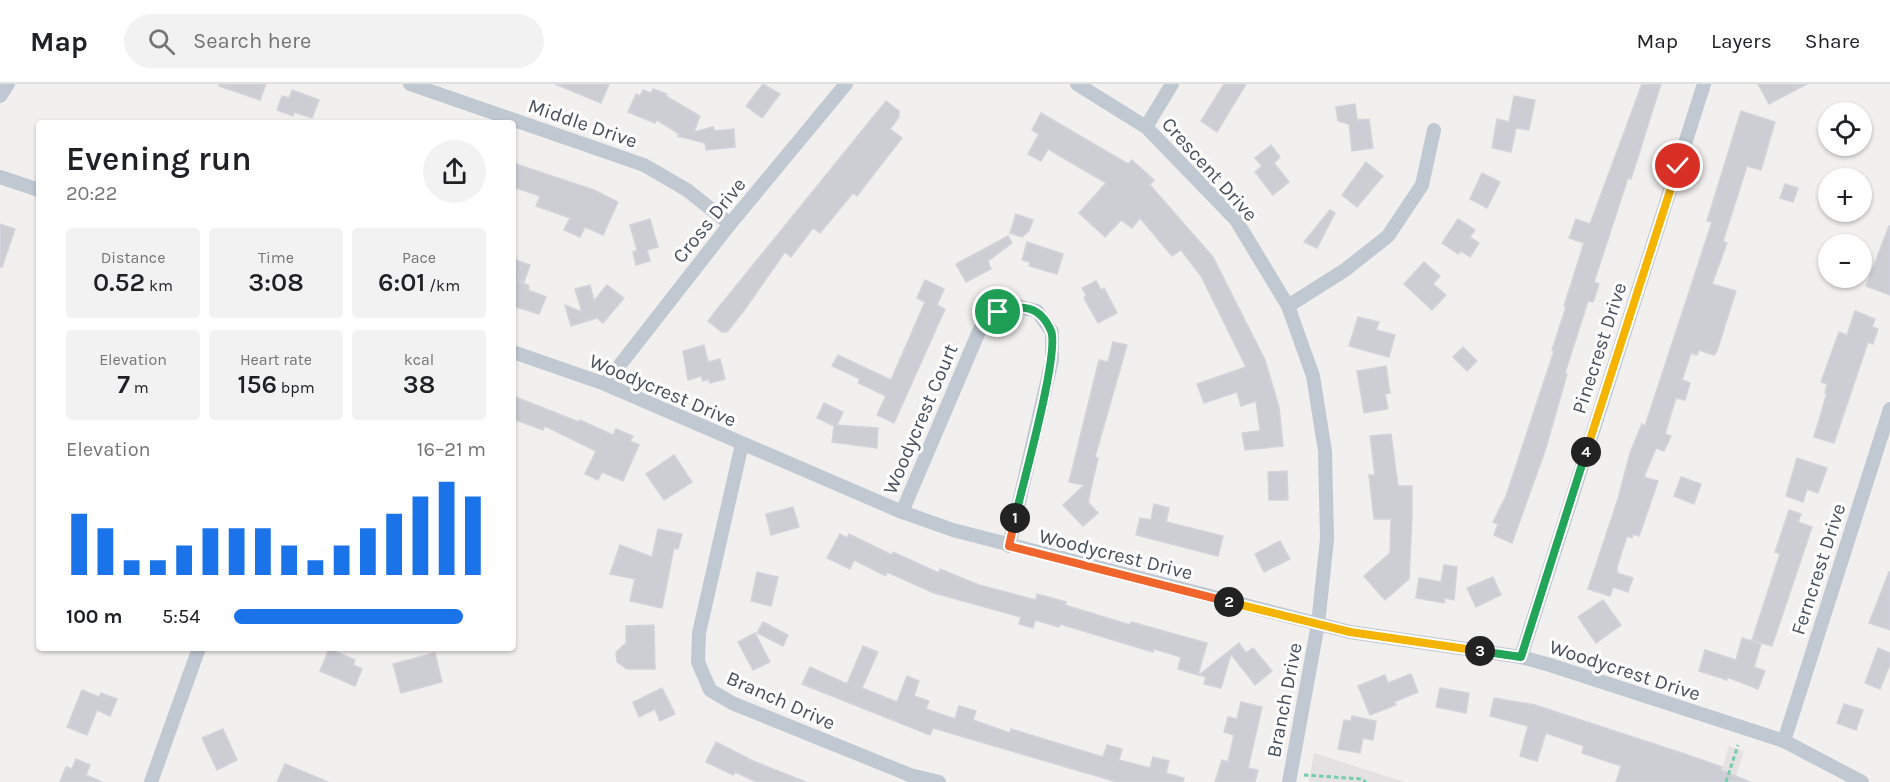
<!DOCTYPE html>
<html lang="en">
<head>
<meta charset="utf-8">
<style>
	body { margin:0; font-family:Karla,sans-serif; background:#f2f2f2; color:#202124; height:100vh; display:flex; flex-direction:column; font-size:22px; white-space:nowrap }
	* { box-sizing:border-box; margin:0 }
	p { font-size:20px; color:#757577 }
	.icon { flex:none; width:33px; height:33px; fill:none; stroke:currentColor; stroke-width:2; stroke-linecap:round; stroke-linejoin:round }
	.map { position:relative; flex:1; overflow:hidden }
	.details { position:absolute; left:36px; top:36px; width:480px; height:531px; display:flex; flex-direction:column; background:#fff; border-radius:6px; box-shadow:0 2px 4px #0004 }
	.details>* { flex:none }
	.tools { position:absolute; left:1818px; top:18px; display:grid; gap:12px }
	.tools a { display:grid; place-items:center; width:54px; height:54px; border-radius:50%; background:#fff; box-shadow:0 2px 4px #0004; font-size:30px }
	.pin { position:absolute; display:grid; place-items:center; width:51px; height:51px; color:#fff; margin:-26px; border:3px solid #fff; border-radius:50%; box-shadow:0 2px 6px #0007 }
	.km { position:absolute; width:30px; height:30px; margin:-15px; border-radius:50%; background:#222; color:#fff; font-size:16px; line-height:30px; text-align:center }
	.round { display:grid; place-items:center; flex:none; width:63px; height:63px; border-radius:32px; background:#f2f2f2 }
	.overview { display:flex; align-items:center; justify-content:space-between; height:102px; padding:0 30px }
	h1 { font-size:33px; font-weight:600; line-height:45px }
	.stats { display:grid; grid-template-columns:repeat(3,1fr); gap:9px; height:102px; padding:6px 30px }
	.stats div { display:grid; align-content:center; border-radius:6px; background:#f2f2f2; text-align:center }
	.stats b { font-size:26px; font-weight:600 }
	.stats small { font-size:16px; font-weight:400 }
	.stats p { font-size:16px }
	.chart { height:168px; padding:12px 30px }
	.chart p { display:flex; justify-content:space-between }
	.chart svg { width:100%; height:108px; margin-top:6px; stroke:#1a73e8; stroke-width:6 }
	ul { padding:0 30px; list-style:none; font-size:20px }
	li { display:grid; grid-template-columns:96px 72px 1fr; align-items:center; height:45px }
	li i { height:15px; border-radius:8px; background:#1a73e8 }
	header { display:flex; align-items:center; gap:36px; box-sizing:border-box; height:84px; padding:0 30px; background:#fff; border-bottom:2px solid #e0e0e0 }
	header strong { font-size:28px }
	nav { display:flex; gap:33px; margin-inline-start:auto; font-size:21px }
	.search { width:420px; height:54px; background:#f2f2f2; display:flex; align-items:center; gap:15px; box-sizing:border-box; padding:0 21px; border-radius:33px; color:#757577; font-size:22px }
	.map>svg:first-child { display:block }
	.education { fill:#e3e1e1 }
	.building { fill:#ccced4; stroke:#d3d4db; stroke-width:1.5 }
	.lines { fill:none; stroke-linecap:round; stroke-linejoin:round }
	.path { stroke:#76ccac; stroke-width:3; stroke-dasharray:4.5 3; stroke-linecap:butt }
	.minor { stroke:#c0c8d1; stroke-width:14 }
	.split-1-casing { stroke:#fff; stroke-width:12 }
	.split-2-casing { stroke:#fff; stroke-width:12 }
	.split-3-casing { stroke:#fff; stroke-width:12 }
	.split-4-casing { stroke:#fff; stroke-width:12 }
	.split-5-casing { stroke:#fff; stroke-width:12 }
	.split-1 { stroke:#22a559; stroke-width:8 }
	.split-2 { stroke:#f0652b; stroke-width:8 }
	.split-3 { stroke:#f5b400; stroke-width:8 }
	.split-4 { stroke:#22a559; stroke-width:8 }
	.split-5 { stroke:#f5b400; stroke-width:8 }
	.labels { text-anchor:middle; stroke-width:6; stroke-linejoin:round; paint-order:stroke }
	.street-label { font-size:20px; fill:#47505d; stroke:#fff }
</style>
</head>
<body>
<header>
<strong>Map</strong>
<div class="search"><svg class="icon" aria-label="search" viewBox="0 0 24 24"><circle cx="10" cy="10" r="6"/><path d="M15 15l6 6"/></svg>Search here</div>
<nav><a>Map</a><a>Layers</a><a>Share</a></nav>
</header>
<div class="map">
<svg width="1890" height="698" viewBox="0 0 1890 698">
	<rect width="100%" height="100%" fill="#f2efef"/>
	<!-- education -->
	<g class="education">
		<path d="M1729 662 1744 667 1734 698H1718Z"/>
		<path d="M1314 669 1392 694 1406 698H1309Z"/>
	</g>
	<!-- building -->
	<g class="building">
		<path d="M219 0H266L260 16 219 2Z"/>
		<path d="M555 0H609L601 19Z"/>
		<path d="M763 0 780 10 762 34 746 22Z"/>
		<path d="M1224 0H1246L1217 48 1201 37Z"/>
		<path d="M1642 0H1661L1631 95 1628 94 1594 198 1599 200 1593 218 1588 217 1565 289 1567 290 1546 364 1512 459 1494 451 1498 440 1493 438 1506 412 1554 267 1552 266 1566 223 1564 222 1584 159 1569 154 1576 135 1590 140Z"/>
		<path d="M1758 0H1807L1769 20Z"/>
		<path d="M653 5 667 10 666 12 700 32 694 48 713 43 715 47 734 45 735 63 706 66 705 59 677 52 681 51 657 36 655 39 628 28 636 10 640 12 643 6 651 9Z"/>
		<path d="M292 6 319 16 312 34 294 28 293 32 277 26 282 12 289 14Z"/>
		<path d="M1514 12 1535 16 1529 46 1516 44 1511 68 1492 64 1497 35 1509 38Z"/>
		<path d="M886 17 899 27V33L890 45 902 54 857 112 853 109 820 149 813 144 791 173 785 168 743 228 727 248H722L708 237 714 229Z"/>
		<path d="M1355 20 1357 36 1369 35 1373 64 1352 67 1349 40 1338 37 1336 23Z"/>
		<path d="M1741 27 1775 38 1761 86 1747 82 1723 157 1727 159 1712 200 1736 207 1717 267 1714 271 1699 266 1697 271 1691 269 1682 296 1690 299 1685 316 1676 314 1665 350 1671 352 1664 367 1656 364 1644 393 1658 397 1643 441 1639 452 1633 450 1632 454 1627 452 1617 483V489L1633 494 1628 508 1613 503 1610 512 1588 505 1618 415 1630 369 1642 340 1645 342 1712 138 1707 137Z"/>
		<path d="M1041 29 1128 80 1132 76 1154 96 1150 101 1213 173 1265 276 1279 323 1283 362 1245 366 1242 349 1260 347 1256 317 1241 322 1237 308 1204 319 1197 300 1246 283 1201 192 1181 166 1172 172 1140 134 1132 144 1121 136 1105 153 1079 129 1106 99 1048 65 1041 77 1028 70 1039 50 1032 46Z"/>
		<path d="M1271 61 1280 73 1274 79 1289 98 1273 111 1255 88 1262 82 1255 74Z"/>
		<path d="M1366 78 1383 92 1357 123 1342 111Z"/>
		<path d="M513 79 594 106 618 118 603 151 585 143 580 153 564 146 570 134 536 122 540 112 513 103Z"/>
		<path d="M1482 89 1500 98 1487 124 1470 115Z"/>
		<path d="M1785 100 1798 104 1793 118 1780 114Z"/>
		<path d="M1330 126 1335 129 1317 164 1304 158Z"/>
		<path d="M1016 130 1033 136 1029 147 1022 153 1010 149Z"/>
		<path d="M650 135 658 163 647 166 650 177 636 181 633 168 637 166 630 141Z"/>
		<path d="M1458 135 1475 146 1470 153 1479 159 1470 173 1461 167 1458 170 1442 159Z"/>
		<path d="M0 140 15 145 2 183H0Z"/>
		<path d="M1889 142H1890V211L1866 202Z"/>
		<path d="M1008 152 1012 159 988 177 991 185 966 198 956 180Z"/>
		<path d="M1027 158 1063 170 1057 190 1029 182 1030 178 1022 176Z"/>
		<path d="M513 175 530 181 524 198 513 195Z"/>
		<path d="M1424 178 1440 192 1433 200 1446 211 1432 226 1404 200Z"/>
		<path d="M517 196 529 202 528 206 546 213 539 230 513 222V207Z"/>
		<path d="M925 196 944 205 937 221 945 225 894 339 877 331 886 312 858 299 860 295 832 282 838 271 891 296 925 218 917 214Z"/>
		<path d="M1096 197 1101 206 1104 204 1117 229 1098 239 1084 214 1086 211 1082 204Z"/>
		<path d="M590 201 594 217 607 201 624 214 603 239 597 234 571 242 565 221 582 228 575 205Z"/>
		<path d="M1855 227 1875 235 1872 243 1878 245 1873 260 1868 258 1834 359 1814 353 1827 309H1825L1827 300 1821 298 1839 248 1847 251Z"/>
		<path d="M1358 233 1379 238 1376 246 1395 251 1389 273 1349 262Z"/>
		<path d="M1113 258 1127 261 1095 373 1098 374 1088 418 1098 429 1083 442 1063 421 1084 401 1069 398 1099 276 1108 278Z"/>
		<path d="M704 261 708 278 720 275 725 295 710 299 709 295 703 297 701 292 688 296 683 267Z"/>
		<path d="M1463 263 1477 277 1467 287 1453 273Z"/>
		<path d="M1386 282 1390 309 1385 310 1388 325 1364 329 1357 287Z"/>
		<path d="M513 312 579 338 580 336 613 351 616 345 633 352 630 357 639 361 623 397 602 388 598 396 585 390 596 367 545 342 543 346 513 335Z"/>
		<path d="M824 319 843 328 837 341 878 344 877 364 832 358 834 342 817 334Z"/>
		<path d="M1391 350 1398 402H1412V434L1409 495 1385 516 1364 492 1390 469 1391 435H1374L1369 391H1375L1370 352Z"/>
		<path d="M674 371 692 398 664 416 646 390Z"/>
		<path d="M1797 374 1827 384 1818 409 1807 405 1803 418 1786 412Z"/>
		<path d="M1287 387 1288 416H1269L1268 388Z"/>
		<path d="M1681 393 1701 400 1694 420 1674 412Z"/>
		<path d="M1154 420 1169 424 1166 438 1223 452 1218 472 1136 451 1140 434 1151 436Z"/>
		<path d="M793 423 799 443 771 451 766 430Z"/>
		<path d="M1789 426 1801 430 1798 438 1812 443 1772 562 1752 556 1780 470 1775 468Z"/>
		<path d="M658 445 682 450 678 465 674 464 662 524 630 517 635 495 610 490 620 461 652 473Z"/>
		<path d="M840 450 847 454 849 450 892 471 893 468 939 489 940 485 979 501 1036 516 1037 510 1066 518 1065 521 1130 541 1131 538 1207 559 1198 591 1178 585 1181 573 1154 565 1153 568 1060 540 1059 543 1035 536 1033 544 1019 540 1021 533 934 509 887 488 886 492 854 476 850 485 827 474Z"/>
		<path d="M1280 457 1290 475 1264 488 1255 470Z"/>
		<path d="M1444 481 1457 483 1454 516 1445 514 1444 519 1416 514 1419 494 1441 498Z"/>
		<path d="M757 488 778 493 771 522 751 517Z"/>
		<path d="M1889 488H1890V546L1869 539Z"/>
		<path d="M1493 493 1501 511 1476 523 1467 504Z"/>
		<path d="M1603 516 1621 541 1596 559 1578 533Z"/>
		<path d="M763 538 788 551 783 562 757 549Z"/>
		<path d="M654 541 655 585H627L617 578 616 568 626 559V542Z"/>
		<path d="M755 549 770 578 753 586 738 558Z"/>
		<path d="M1742 554 1761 560 1754 583 1765 587 1758 605 1727 593V596L1699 587 1705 566 1736 576Z"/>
		<path d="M1239 559 1246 569 1253 564 1272 587 1255 601 1231 570 1221 604 1204 600 1206 593 1199 591Z"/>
		<path d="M863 562 878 568 862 604 897 618 907 592 919 597 914 612 929 617 926 625 955 635 959 622 976 627 973 636 1010 649 1011 645 1103 673 1107 661 1122 665 1119 676 1150 684 1153 673 1169 677 1166 689 1184 694 1183 698H1117L933 644 930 651 802 600 810 583 847 600Z"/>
		<path d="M1878 564 1890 569V580L1880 605 1865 599Z"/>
		<path d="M329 565 355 576 353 581 362 585 355 602 320 587Z"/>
		<path d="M435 569 442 598 401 609 393 580Z"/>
		<path d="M1411 590 1418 608 1394 618 1396 621 1370 631 1358 602 1385 591 1388 599Z"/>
		<path d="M662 604 675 630 660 637 655 625 639 633 633 618Z"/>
		<path d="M1440 604 1469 609 1466 629 1436 623Z"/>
		<path d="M82 606 99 613 101 609 117 615 110 632 97 626 87 651 67 643Z"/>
		<path d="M1494 614 1535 621 1685 670 1722 683 1721 686 1750 698H1616L1621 682 1582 669 1584 662 1546 649 1537 677 1520 672 1528 642 1490 632Z"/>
		<path d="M1241 618 1262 623 1248 684 1258 686 1255 698H1215L1222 676 1228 678 1234 651 1224 648 1228 633 1237 635Z"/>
		<path d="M1844 620 1863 626 1856 646 1837 639Z"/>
		<path d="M1352 632 1376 637 1373 656 1363 654 1360 669 1338 665 1344 636 1351 637Z"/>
		<path d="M223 645 237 676 217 686 202 654Z"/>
		<path d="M716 658 753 677 806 698H757L735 688 733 691 706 678Z"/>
		<path d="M76 675 90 681 86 691 102 698H60L66 683 72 685Z"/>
		<path d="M285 680 328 698H277Z"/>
	</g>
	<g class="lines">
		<!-- path -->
		<g class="path">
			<path d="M1304 691 1362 695 1366 698"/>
			<path d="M1726 698 1738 661"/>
		</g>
		<!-- minor -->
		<g class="minor">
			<path d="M410 0 644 81 687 106 730 140"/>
			<path d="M1077 0 1146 43 1236 136 1288 222 1313 292 1325 367 1327 455 1318 540 1289 698"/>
			<path d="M0 12 8 0"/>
			<path d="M1146 43 1172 0"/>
			<path d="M0 93 39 106"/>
			<path d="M1288 222 1345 186 1388 152 1422 101 1434 46"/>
			<path d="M513 268 605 300 902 428 953 446 1350 548 1521 573 1550 581 1784 657 1862 698"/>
			<path d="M605 300 730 140 846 0"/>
			<path d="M742 360 699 549 698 578 710 606 732 619 910 691 939 698"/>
			<path d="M902 428 980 245 998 228 1016 222 1037 227 1052 248V276L1009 462"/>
			<path d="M1521 573 1704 0"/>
			<path d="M1784 657 1890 325"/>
			<path d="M151 698 199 564"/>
		</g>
	</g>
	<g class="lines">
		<!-- split-1 casing -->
		<g class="split-1-casing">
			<path id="split-1" d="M998 228C1021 220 1040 221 1051 247 1060 268 1022 403 1015 434"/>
		</g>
		<!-- split-2 casing -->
		<g class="split-2-casing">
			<path id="split-2" d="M1015 434 1009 462 1229 518"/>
		</g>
		<!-- split-3 casing -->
		<g class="split-3-casing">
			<path id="split-3" d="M1229 518 1350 548 1480 567"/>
		</g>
		<!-- split-4 casing -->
		<g class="split-4-casing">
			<path id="split-4" d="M1480 567 1521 573 1586 368"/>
		</g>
		<!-- split-5 casing -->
		<g class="split-5-casing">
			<path id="split-5" d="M1586 368 1678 82"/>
		</g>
		<!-- split-1 -->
		<use href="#split-1" class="split-1"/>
		<!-- split-2 -->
		<use href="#split-2" class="split-2"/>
		<!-- split-3 -->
		<use href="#split-3" class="split-3"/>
		<!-- split-4 -->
		<use href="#split-4" class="split-4"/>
		<!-- split-5 -->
		<use href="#split-5" class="split-5"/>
	</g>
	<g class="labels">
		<!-- street labels -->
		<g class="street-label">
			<text transform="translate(583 39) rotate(19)" y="7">Middle Drive</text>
			<text transform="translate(1210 85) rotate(48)" y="7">Crescent Drive</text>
			<text transform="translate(709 136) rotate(-51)" y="7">Cross Drive</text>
			<text transform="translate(1599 264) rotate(-72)" y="7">Pinecrest Drive</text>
			<text transform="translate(663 306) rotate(23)" y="7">Woodycrest Drive</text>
			<text transform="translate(920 335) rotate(-67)" y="7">Woodycrest Court</text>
			<text transform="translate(1116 470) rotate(14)" y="7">Woodycrest Drive</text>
			<text transform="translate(1818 485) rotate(-72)" y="7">Ferncrest Drive</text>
			<text transform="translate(1625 586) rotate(18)" y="7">Woodycrest Drive</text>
			<text transform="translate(781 616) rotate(24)" y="7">Branch Drive</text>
			<text transform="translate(1284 616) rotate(-79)" y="7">Branch Drive</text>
		</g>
	</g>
</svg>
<div class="tools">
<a><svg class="icon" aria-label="locate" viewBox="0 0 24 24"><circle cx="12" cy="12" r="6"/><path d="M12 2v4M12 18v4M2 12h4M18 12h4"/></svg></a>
<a>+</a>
<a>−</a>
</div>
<div class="pin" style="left:998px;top:228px;background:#1e9e55"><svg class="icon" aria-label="arrive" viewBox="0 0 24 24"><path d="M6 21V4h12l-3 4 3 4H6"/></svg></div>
<div class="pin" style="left:1678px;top:82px;background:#d93025"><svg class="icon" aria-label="check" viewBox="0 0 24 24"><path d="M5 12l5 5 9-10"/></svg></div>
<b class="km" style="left:1015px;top:434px">1</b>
<b class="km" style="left:1229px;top:518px">2</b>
<b class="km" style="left:1480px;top:567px">3</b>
<b class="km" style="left:1586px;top:368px">4</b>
<section class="details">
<div class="overview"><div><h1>Evening run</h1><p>20:22</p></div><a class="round"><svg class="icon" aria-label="share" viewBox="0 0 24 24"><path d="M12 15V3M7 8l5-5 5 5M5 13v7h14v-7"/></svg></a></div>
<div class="stats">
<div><p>Distance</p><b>0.52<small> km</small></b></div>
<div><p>Time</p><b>3:08</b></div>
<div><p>Pace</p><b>6:01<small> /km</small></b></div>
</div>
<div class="stats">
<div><p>Elevation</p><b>7<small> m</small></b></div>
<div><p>Heart rate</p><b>156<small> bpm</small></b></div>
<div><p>kcal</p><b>38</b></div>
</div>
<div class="chart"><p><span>Elevation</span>16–21 m</p>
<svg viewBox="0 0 160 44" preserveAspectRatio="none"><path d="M5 44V19M15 44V25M25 44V38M35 44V38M45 44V32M55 44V25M65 44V25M75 44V25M85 44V32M95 44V38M105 44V32M115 44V25M125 44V19M135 44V12M145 44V6M155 44V12"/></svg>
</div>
<ul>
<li><b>100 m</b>5:54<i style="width:91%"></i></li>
</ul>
</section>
</div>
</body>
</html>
